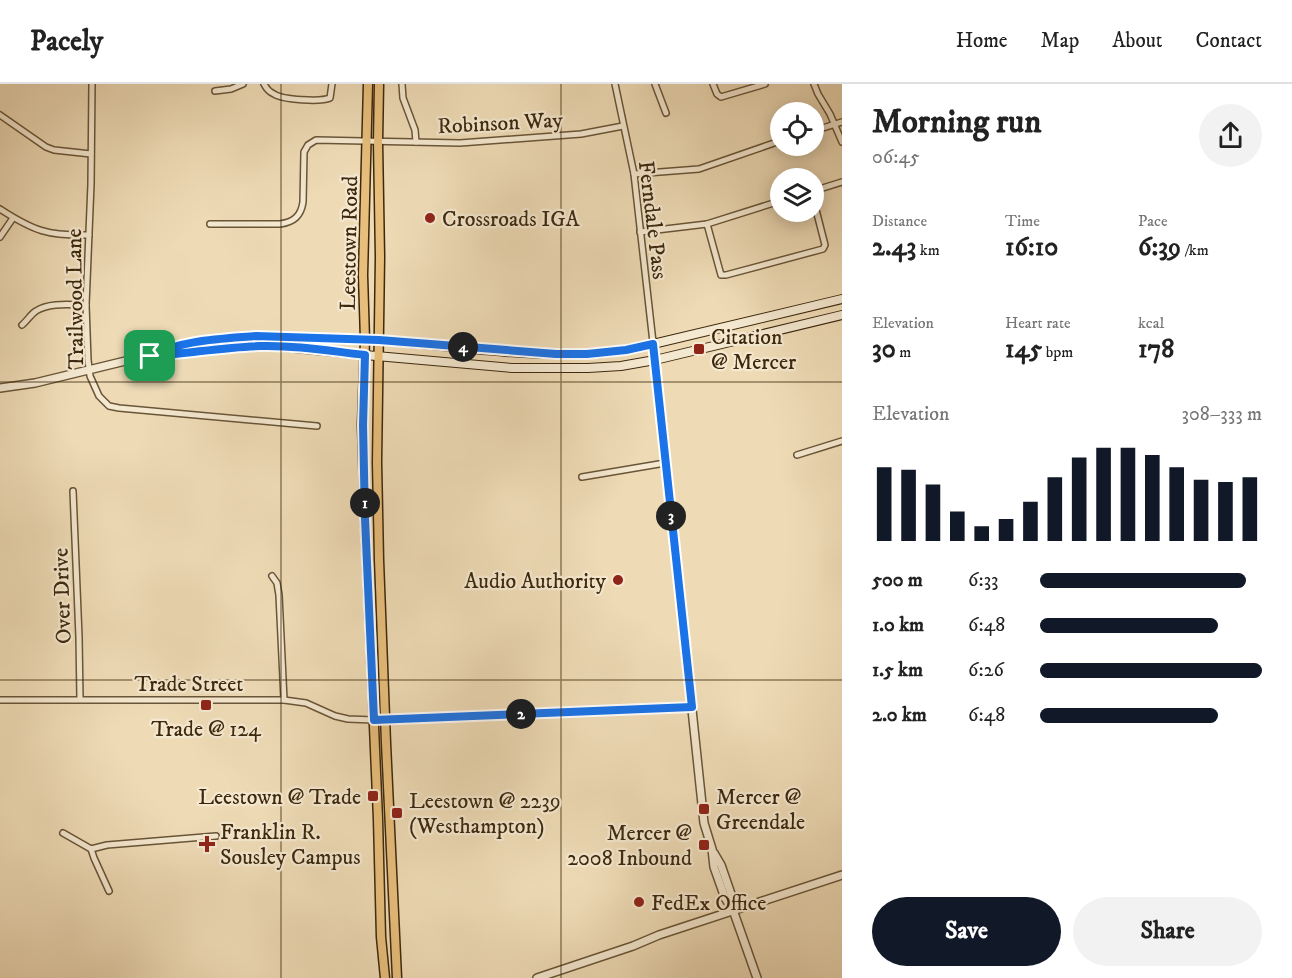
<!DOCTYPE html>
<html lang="en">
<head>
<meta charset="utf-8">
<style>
	body { margin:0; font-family:"IM FELL DW Pica",serif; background:#f2f2f2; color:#222; height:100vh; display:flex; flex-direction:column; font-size:22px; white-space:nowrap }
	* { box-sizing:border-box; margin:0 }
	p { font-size:20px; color:#767676 }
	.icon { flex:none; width:33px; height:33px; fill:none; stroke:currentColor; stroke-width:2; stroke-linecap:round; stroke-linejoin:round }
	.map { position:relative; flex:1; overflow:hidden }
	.details { display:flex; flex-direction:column; background:#fff; width:450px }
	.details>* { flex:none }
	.tools { position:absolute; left:770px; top:18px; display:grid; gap:12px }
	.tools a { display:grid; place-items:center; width:54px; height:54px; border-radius:50%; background:#fff; box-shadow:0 3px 15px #0003; font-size:30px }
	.pin { position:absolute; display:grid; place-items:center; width:51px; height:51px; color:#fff; margin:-26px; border-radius:12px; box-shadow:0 3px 9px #0006 }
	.km { position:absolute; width:30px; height:30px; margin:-15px; border-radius:50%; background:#222; color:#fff; font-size:16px; line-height:30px; text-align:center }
	.round { display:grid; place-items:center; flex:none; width:63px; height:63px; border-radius:32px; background:#f2f2f2 }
	.overview { display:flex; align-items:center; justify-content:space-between; height:102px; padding:0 30px }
	h1 { font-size:33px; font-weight:700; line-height:45px }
	.stats { display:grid; grid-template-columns:repeat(3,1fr); gap:9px; height:102px; padding:6px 30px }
	.stats div { display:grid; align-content:center }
	.stats b { font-size:26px; font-weight:700 }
	.stats small { font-size:16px; font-weight:400 }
	.stats p { font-size:16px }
	.chart { height:168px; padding:12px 30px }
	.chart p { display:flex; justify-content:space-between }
	.chart svg { width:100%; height:108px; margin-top:6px; stroke:#111827; stroke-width:6 }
	.cta { display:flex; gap:12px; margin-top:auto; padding:12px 30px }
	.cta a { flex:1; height:69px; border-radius:36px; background:#111827; color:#fff; font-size:24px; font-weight:700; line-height:69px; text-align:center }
	.cta a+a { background:#f2f2f2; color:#222 }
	ul { padding:0 30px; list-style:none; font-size:20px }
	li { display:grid; grid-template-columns:96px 72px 1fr; align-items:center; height:45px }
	li i { height:15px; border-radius:8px; background:#111827 }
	header { display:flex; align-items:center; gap:36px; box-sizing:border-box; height:84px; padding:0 30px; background:#fff; border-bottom:2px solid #e0e0e0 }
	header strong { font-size:28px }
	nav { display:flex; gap:33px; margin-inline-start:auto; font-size:21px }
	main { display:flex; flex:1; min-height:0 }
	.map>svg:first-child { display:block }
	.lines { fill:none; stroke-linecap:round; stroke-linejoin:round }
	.minor-casing { stroke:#695537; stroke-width:8 }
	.tertiary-casing { stroke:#695537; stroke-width:10 }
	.secondary-casing { stroke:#3d280d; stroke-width:10 }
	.primary-casing { stroke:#3d280d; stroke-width:11 }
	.minor { stroke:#f4e8d0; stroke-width:5 }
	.tertiary { stroke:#f4e8d0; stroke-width:7 }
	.secondary { stroke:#f4e8d0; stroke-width:8 }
	.primary { stroke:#e7be7b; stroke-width:8 }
	.route-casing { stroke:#fff; stroke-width:12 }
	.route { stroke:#1a73e8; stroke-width:8 }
	.grid { fill:none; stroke:#3d280d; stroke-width:1.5; stroke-opacity:0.55 }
	.poi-dot { fill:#8f2418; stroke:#f4e8d0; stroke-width:2 }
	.labels { text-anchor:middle; stroke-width:4.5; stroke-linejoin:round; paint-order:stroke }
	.street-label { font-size:22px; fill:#3d280d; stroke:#f4e8d0 }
	.poi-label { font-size:22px; fill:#3d280d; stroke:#f4e8d0; text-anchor:start }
</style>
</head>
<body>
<header>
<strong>Pacely</strong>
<nav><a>Home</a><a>Map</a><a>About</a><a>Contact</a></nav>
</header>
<main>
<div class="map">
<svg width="842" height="894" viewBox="0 0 842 894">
	<rect width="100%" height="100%" fill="#eedbb6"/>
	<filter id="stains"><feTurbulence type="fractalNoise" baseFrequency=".00333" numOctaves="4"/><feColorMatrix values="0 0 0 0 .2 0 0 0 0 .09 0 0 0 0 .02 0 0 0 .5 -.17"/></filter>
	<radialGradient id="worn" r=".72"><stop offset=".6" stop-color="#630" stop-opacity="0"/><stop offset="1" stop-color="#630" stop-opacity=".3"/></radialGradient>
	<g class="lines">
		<!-- minor casing -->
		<g class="minor-casing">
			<g id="minor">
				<path d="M92 0 91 100 86 221 88 276 90 292 99 312 109 322 119 324 317 342"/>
				<path d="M264 0C266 4 269 8 274 10 283 16 321 18 330 14L332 0"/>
				<path d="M402 0 403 14 415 46 416 58"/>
				<path d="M615 0 634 90 655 276"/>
				<path d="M655 0 666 29"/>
				<path d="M713 0 717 10 721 13 765 0"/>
				<path d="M814 0 818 10 830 30 842 58"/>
				<path d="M215 7 231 5 243 0"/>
				<path d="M0 31 46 63 54 66 91 70"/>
				<path d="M813 47 842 38"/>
				<path d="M634 90 699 85 780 57"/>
				<path d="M813 107 842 98"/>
				<path d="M0 125C34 147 48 152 89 151"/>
				<path d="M210 140H280C294 138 301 132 303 118L304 68 308 61 316 56 460 59 581 50 623 42"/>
				<path d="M707 140 721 191H726L823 165 825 161 813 114"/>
				<path d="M640 148 707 140 780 117"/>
				<path d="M0 153 13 134"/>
				<path d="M22 241C27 237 31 230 36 227 50 218 71 221 86 221"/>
				<path d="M797 371 842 357"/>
				<path d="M582 393 665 379"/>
				<path d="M73 407 79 553 80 615"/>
				<path d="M272 492 277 499 279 511 284 616"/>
				<path d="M0 616H284L306 619 335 632 348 635 374 636 692 623"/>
				<path d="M63 749 91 765 94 774 109 807"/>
				<path d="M91 765 107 761 216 752"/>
			</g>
		</g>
		<!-- tertiary casing -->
		<g class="tertiary-casing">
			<g id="tertiary">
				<path d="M155 271 209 265 273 262 365 271"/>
				<path d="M655 276 704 739 712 765 714 783 725 814 733 826"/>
				<path d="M0 304 35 299 150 271C167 264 185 260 203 257 257 249 311 254 365 256"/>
				<path d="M714 769 721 781 731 810 733 826 757 894"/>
				<path d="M537 894 633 862 659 851 842 791"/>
			</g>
		</g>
		<!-- secondary casing -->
		<g class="secondary-casing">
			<g id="secondary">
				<path d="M365 256H379C446 262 518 272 585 270 608 270 631 265 653 260L842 215"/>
				<path d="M365 271 512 284H588L621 282 655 276 842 231"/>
			</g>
		</g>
		<!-- primary casing -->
		<g class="primary-casing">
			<g id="primary">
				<path d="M368 0 363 191 365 256 362 341 365 434 378 735 381 853 385 894"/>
				<path d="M379 0 378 58 380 173 377 378 379 476 386 659 397 894"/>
			</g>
		</g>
		<!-- minor -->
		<use href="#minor" class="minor"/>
		<!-- tertiary -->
		<use href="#tertiary" class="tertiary"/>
		<!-- secondary -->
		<use href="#secondary" class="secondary"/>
		<!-- primary -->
		<use href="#primary" class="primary"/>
	</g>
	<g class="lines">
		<!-- route casing -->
		<g class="route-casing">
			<path id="route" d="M256 252 379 256 556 270H587L626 266 653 260 692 623 374 636 365 434 363 341 365 271C330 267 295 261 260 262 223 263 186 270 150 272 182 256 220 255 256 252Z"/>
		</g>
		<!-- route -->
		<use href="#route" class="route"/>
	</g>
	<!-- grid -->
	<path class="grid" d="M281 0V894M561 0V894M0 298H842M0 596H842"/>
	<!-- markers -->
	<g class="poi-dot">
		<circle cx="430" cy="134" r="6"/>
		<rect x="693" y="259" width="12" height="12" rx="3"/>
		<circle cx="618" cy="496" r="6"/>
		<rect x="200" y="615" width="12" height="12" rx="3"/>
		<rect x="367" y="706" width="12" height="12" rx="3"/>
		<rect x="698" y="719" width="12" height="12" rx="3"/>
		<rect x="391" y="723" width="12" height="12" rx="3"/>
		<path d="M204 751h6v6h6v6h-6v6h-6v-6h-6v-6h6z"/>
		<rect x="698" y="755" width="12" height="12" rx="3"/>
		<circle cx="639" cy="818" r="6"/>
	</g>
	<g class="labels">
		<!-- street labels -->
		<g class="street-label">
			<text transform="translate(500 38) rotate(-3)" y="8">Robinson Way</text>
			<text transform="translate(654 136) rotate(83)" y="8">Ferndale Pass</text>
			<text transform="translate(348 159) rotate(-89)" y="8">Leestown Road</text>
			<text transform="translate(74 215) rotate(-91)" y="8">Trailwood Lane</text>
			<text transform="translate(61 512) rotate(-92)" y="8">Over Drive</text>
			<text x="189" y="607">Trade Street</text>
		</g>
		<!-- poi labels -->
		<g class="poi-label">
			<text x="442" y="142">Crossroads IGA</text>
			<text x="711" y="260">Citation<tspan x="711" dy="25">@ Mercer</tspan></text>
			<text x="606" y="504" text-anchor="end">Audio Authority</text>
			<text x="206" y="652" text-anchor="middle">Trade @ 124</text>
			<text x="361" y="720" text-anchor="end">Leestown @ Trade</text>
			<text x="716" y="720">Mercer @<tspan x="716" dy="25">Greendale</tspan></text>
			<text x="409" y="724">Leestown @ 2239<tspan x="409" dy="25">(Westhampton)</tspan></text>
			<text x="220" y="755">Franklin R.<tspan x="220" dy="25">Sousley Campus</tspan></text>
			<text x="692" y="756" text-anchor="end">Mercer @<tspan x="692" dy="25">2008 Inbound</tspan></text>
			<text x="651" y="826">FedEx Office</text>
		</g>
	</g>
	<rect width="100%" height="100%" filter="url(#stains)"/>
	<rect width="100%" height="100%" fill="url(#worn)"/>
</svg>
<div class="tools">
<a><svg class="icon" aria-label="locate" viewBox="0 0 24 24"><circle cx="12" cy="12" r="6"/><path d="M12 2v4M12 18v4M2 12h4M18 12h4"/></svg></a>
<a><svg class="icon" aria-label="layers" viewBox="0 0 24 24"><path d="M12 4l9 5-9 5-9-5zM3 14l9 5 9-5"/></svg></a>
</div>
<div class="pin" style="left:150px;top:272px;background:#1e9e55"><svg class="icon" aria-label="arrive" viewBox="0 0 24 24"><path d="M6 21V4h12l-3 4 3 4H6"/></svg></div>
<b class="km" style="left:365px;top:419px">1</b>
<b class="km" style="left:521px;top:630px">2</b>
<b class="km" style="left:671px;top:432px">3</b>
<b class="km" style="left:463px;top:263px">4</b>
</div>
<section class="details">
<div class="overview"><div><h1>Morning run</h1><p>06:45</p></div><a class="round"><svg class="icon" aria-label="share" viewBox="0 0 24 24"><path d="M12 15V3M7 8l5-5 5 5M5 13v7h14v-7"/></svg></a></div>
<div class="stats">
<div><p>Distance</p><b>2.43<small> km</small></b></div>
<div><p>Time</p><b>16:10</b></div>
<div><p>Pace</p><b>6:39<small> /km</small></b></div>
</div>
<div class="stats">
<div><p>Elevation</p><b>30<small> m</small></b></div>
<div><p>Heart rate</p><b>145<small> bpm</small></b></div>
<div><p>kcal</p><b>178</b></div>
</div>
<div class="chart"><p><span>Elevation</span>308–333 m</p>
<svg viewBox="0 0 160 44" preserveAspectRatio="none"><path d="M5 44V14M15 44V15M25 44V21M35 44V32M45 44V38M55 44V35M65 44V28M75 44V18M85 44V10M95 44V6M105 44V6M115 44V9M125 44V14M135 44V19M145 44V20M155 44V18"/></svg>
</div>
<ul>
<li><b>500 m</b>6:33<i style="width:93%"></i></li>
<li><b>1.0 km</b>6:48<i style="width:80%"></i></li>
<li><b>1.5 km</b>6:26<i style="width:100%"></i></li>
<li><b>2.0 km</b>6:48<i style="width:80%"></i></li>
</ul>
<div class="cta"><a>Save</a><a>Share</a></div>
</section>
</main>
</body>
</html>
